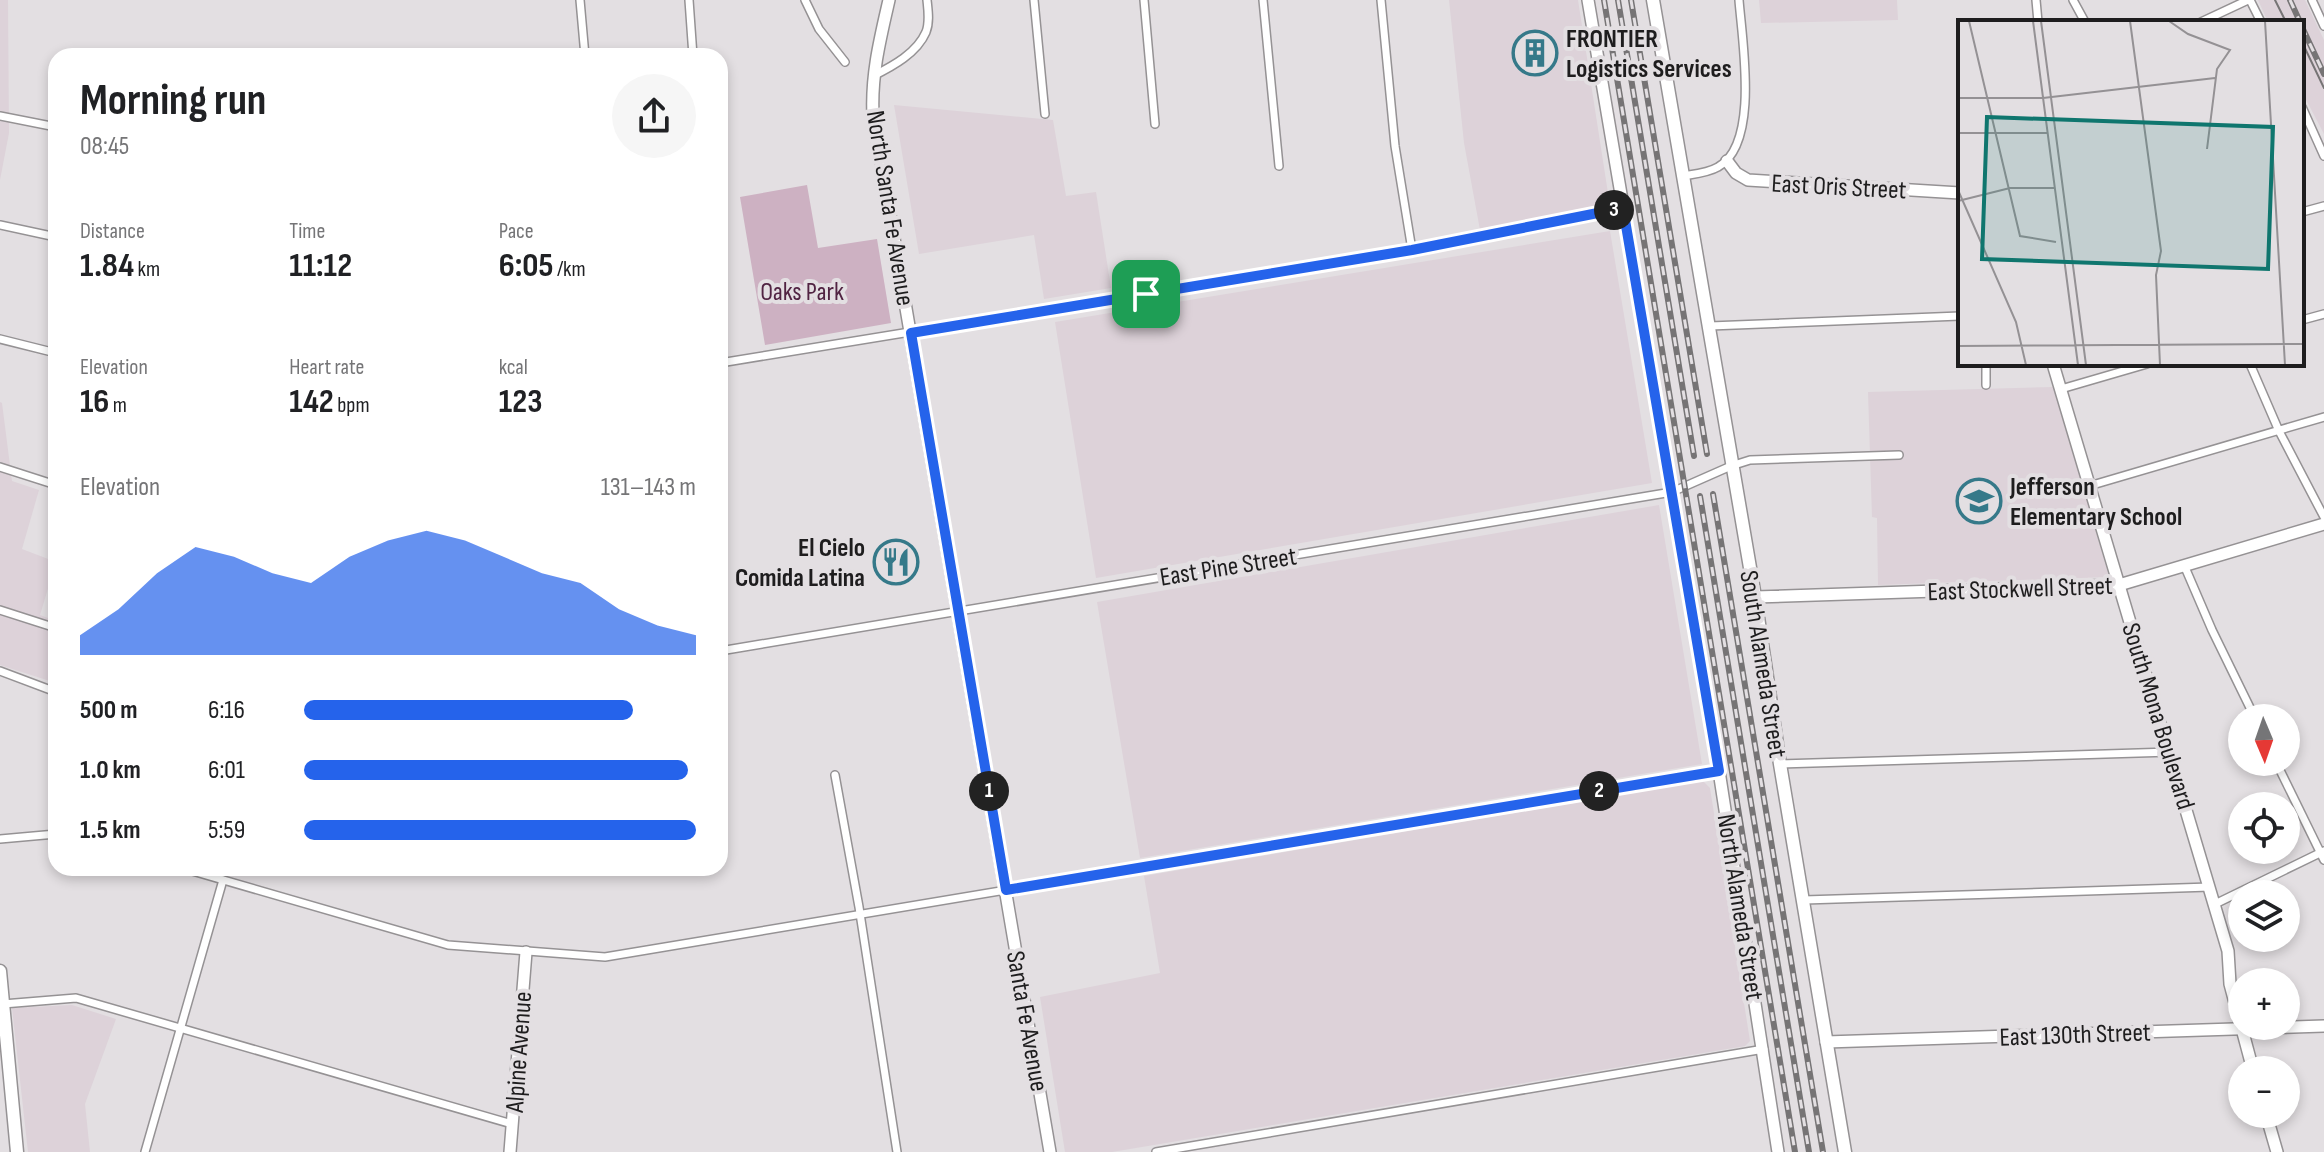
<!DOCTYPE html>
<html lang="en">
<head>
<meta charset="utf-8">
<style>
	body { margin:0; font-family:"Sofia Sans Condensed",sans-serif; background:#f6f6f6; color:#202124; height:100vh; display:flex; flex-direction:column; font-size:30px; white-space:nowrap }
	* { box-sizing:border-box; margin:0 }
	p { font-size:26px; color:#757577 }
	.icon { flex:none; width:44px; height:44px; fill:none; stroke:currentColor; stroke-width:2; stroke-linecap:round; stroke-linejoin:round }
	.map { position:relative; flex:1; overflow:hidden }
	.panel { position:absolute; left:48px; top:48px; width:680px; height:828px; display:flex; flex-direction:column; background:#fff; border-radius:24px; box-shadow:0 4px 12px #0003 }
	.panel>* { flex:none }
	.needle { width:52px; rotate:178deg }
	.controls { position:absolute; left:2228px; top:704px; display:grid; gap:16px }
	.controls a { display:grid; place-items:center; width:72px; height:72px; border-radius:50%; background:#fff; box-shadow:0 4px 12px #0003; font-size:40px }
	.pin { position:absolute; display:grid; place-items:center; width:68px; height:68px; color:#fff; margin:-34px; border-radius:16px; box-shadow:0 4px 12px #0006 }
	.km { position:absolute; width:40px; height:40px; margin:-20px; border-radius:50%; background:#222; color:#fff; font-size:22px; line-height:40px; text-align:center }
	.round { display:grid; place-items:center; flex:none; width:84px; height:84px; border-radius:42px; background:#f6f6f6 }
	.overview { display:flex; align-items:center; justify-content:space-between; height:136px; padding:0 32px }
	h1 { font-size:44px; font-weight:700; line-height:60px }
	.metrics { display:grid; grid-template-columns:repeat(3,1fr); gap:12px; height:136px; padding:8px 32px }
	.metrics div { display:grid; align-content:center }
	.metrics b { font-size:34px; font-weight:700 }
	.metrics small { font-size:22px; font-weight:400 }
	.metrics p { font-size:22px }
	.chart { height:224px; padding:16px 32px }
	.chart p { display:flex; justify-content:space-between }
	.chart svg { width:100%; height:144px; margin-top:8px; fill:#2563eb; opacity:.7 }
	ul { padding:0 32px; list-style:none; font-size:26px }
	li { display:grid; grid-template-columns:128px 96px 1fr; align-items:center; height:60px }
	li i { height:20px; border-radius:10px; background:#2563eb }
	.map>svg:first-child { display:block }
	.built { fill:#ddd2d9 }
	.green { fill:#cdb1c2 }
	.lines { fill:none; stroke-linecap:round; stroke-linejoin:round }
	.street-casing { stroke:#959294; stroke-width:10 }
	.secondary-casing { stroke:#959294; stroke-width:14 }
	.primary-casing { stroke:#959294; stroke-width:15 }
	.street { stroke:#fff; stroke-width:7 }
	.secondary { stroke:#fff; stroke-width:11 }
	.primary { stroke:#fff; stroke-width:12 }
	.tram { stroke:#767475; stroke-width:2 }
	.rail-casing { stroke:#767475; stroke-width:6 }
	.rail { stroke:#e3dfe2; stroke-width:3; stroke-dasharray:9; stroke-linecap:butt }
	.route-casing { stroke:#fff; stroke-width:16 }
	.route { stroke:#2563eb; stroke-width:10 }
	.labels { text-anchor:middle; stroke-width:8; stroke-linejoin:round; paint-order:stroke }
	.poi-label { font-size:26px; font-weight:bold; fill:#1e1d1e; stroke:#e3dfe2; text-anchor:start }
	.street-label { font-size:26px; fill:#1e1d1e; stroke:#e3dfe2 }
	.park-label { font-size:26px; fill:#512443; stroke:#e3dfe2 }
	.inset-road { fill:none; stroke:#949194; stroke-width:2 }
	.view { fill:#0f766e; fill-opacity:0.15; stroke:#0f766e; stroke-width:4 }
	.inset-edge { fill:none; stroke:#1e1d1e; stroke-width:4 }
</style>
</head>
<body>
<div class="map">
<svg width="2324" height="1152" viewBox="0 0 2324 1152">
	<rect width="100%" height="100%" fill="#e3dfe2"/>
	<!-- built -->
	<g class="built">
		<path d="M0 0H8L9 133 0 180Z"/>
		<path d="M1449 0H1578L1610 206 1480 230 1464 143Z"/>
		<path d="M1759 0H1897L1898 20 1761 23Z"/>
		<path d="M2258 0H2305L2324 40V134L2302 92V22H2268Z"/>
		<path d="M894 105 1053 120 1066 196 1096 192 1111 288 1044 299 1034 235 919 254Z"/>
		<path d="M1610 231 1652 483 1096 578 1055 322Z"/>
		<path d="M2054 387 2109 577 1878 585 1877 518 1872 517 1868 392Z"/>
		<path d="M0 402 2 403 12 481 39 490 22 549 56 562 40 615 56 621V683L0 665Z"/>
		<path d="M1659 505 1702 764 1140 858 1097 602Z"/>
		<path d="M1703 781 1710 788 1750 1041 1745 1046 1112 1152H1065L1040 997 1160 973 1144 876Z"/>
		<path d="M72 1005 116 1019 85 1104 90 1152H28L12 1008Z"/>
	</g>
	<!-- green -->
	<path class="green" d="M807 185 818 248 877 239 891 323 765 345 740 197Z"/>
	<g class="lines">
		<!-- street casing -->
		<g class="street-casing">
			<g id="street">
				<path d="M580 0 585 56"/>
				<path d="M689 0 693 56"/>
				<path d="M805 0 819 29 845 62"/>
				<path d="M1034 0 1045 114"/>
				<path d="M1144 0 1155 124"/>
				<path d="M1263 0 1279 166"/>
				<path d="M1381 0 1395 146 1412 250"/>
				<path d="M2036 0 2038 22"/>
				<path d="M2073 0 2085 22"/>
				<path d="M2250 0 2261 22"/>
				<path d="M2312 0 2324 26"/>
				<path d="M2201 22 2248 0"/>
				<path d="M873 76C893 66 917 53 926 32 930 22 928 10 927 0"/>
				<path d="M2302 107 2324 156"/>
				<path d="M0 116 56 127"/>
				<path d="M1682 176C1694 174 1708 173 1718 167 1760 144 1742 40 1739 0"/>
				<path d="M2302 212 2324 206"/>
				<path d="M0 225 56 237"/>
				<path d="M2302 320 2324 314"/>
				<path d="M1710 326 1960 316"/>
				<path d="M0 339 56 353"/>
				<path d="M720 363 1412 250 1623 208"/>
				<path d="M1986 364V385"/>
				<path d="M2250 364 2279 431 2324 517"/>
				<path d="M2061 389 2147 364"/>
				<path d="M0 467 56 485"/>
				<path d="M2089 486 2324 417"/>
				<path d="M2184 565 2212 630 2255 718"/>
				<path d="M0 610 56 628"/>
				<path d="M720 651 1672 492 1731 466 1750 460 1899 455"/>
				<path d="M0 671 56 692"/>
				<path d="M2276 762 2324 860"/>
				<path d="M1780 764 2171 752"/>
				<path d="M835 775 859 907 897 1152"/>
				<path d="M0 839 56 834"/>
				<path d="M182 868 448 945 605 957 1719 771"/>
				<path d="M1804 900 2210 887"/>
				<path d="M2215 904 2324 851"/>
				<path d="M3 1004 76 998 512 1124"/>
				<path d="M145 1152 223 880"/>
				<path d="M1156 1152 1764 1049"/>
			</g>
		</g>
		<!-- secondary casing -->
		<g class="secondary-casing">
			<g id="secondary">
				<path d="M889 0C880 39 871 75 873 115L1050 1152"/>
				<path d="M1588 0 1719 771 1778 1152"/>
				<path d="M1727 161 1736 173 1748 180 1960 193"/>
				<path d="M2053 364 2228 951 2230 984 2253 1070"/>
				<path d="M1755 597 2119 585 2324 524"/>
				<path d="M1826 1042 2324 1026"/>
				<path d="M2266 1114 2277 1152"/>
				<path d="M510 1152 526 952"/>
			</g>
		</g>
		<!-- primary casing -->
		<g class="primary-casing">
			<g id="primary">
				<path d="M1653 0 1755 597 1780 764 1845 1152"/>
				<path d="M0 971 17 1152"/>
			</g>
		</g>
		<!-- street -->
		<use href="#street" class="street"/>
		<!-- secondary -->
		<use href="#secondary" class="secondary"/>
		<!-- primary -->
		<use href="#primary" class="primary"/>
		<!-- tram -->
		<g class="tram">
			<path d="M2275 0 2286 22"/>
			<path d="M2302 42 2324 88"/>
		</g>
		<!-- rail casing -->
		<g class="rail-casing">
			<g id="rail">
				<path d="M1604 0 1795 1152"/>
				<path d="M1618 0 1694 456"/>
				<path d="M1631 0 1707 454"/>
				<path d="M2290 0 2300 22"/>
				<path d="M2302 27 2324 74"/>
				<path d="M1713 494 1823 1152"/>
				<path d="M1700 496 1809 1152"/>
			</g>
		</g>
		<!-- rail -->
		<use href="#rail" class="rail"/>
	</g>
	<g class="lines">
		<!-- route casing -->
		<g class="route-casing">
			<path id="route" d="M1623 208 1719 771 1006 890 911 333 1412 250Z"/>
		</g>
		<!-- route -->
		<use href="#route" class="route"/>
	</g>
	<!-- icons -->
	<defs>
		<g id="building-ring" transform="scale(2.3)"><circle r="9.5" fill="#e3dfe2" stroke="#357989" stroke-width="1.5"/><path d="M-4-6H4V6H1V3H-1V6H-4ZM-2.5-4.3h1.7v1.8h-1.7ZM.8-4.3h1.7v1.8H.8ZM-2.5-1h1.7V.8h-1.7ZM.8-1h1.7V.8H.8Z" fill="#357989"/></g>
		<g id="school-ring" transform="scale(2.3)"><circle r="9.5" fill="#e3dfe2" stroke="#357989" stroke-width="1.5"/><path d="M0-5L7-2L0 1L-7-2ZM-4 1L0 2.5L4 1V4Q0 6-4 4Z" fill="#357989"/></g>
		<g id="restaurant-ring" transform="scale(2.3)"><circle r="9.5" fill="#e3dfe2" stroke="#357989" stroke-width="1.5"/><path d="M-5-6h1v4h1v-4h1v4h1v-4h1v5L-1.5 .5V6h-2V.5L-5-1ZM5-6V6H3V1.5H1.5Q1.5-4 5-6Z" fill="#357989"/></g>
	</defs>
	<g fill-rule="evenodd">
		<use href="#building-ring" x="1535" y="53"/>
		<use href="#school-ring" x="1979" y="501"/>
		<use href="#restaurant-ring" x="896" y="562"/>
	</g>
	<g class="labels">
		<!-- poi labels -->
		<g class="poi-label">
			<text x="1566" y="47">FRONTIER<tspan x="1566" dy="30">Logistics Services</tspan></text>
			<text x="2010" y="495">Jefferson<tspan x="2010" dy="30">Elementary School</tspan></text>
			<text x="865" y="556" text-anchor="end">El Cielo<tspan x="865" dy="30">Comida Latina</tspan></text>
		</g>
		<!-- street labels -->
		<g class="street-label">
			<text transform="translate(1839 186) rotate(3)" y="9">East Oris Street</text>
			<text transform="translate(891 208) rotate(81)" y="9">North Santa Fe Avenue</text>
			<text transform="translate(1228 566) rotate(-9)" y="9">East Pine Street</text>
			<text transform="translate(2020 588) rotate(-2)" y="9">East Stockwell Street</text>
			<text transform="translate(1764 664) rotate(81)" y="9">South Alameda Street</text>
			<text transform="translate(2159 716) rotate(73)" y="9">South Mona Boulevard</text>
			<text transform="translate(1741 907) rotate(81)" y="9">North Alameda Street</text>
			<text transform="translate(1028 1021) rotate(80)" y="9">Santa Fe Avenue</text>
			<text transform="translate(2075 1034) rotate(-2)" y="9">East 130th Street</text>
			<text transform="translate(518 1052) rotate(-86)" y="9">Alpine Avenue</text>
		</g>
		<!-- park labels -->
		<g class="park-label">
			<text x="802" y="300">Oaks Park</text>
		</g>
	</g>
	<!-- overview -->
	<g transform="translate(1958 20)">
		<rect width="346" height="346" fill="#e3dfe2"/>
		<path class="inset-road" d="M11 1 62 216 98 222M75 1 120 345M83 1 128 345M172 1 203 231 198 255 202 345M211 1 230 14 272 30 259 49 249 129M307 1 327 345M0 78H85M85 78 257 58M0 113H90M0 170 58 302 68 345M0 181 52 168H96M346 237V281M0 326 346 324"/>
		<path class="view" d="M29 97 315 107 310 249 24 239Z"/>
		<rect width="346" height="346" class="inset-edge"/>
	</g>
</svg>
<div class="controls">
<a><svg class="needle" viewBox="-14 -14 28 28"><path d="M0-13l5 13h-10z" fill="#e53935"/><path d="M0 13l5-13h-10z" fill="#757577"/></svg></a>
<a><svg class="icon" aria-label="locate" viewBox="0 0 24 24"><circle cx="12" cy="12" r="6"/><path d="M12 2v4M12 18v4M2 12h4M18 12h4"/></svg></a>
<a><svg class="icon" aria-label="layers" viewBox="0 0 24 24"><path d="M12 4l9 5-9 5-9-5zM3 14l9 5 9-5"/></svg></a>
<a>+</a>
<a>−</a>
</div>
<div class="pin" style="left:1146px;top:294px;background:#1e9e55"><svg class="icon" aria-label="arrive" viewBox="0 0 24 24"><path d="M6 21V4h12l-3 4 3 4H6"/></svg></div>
<b class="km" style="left:989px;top:791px">1</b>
<b class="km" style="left:1599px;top:791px">2</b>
<b class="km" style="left:1614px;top:210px">3</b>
<section class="panel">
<div class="overview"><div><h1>Morning run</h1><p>08:45</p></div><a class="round"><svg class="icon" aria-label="share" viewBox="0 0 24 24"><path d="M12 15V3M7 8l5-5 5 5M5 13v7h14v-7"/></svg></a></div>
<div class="metrics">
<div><p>Distance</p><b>1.84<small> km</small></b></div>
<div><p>Time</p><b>11:12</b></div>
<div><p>Pace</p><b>6:05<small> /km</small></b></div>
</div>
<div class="metrics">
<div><p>Elevation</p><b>16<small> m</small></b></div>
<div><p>Heart rate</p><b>142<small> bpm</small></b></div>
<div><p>kcal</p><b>123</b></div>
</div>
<div class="chart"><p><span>Elevation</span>131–143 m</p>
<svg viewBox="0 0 160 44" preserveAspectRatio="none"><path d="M0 44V38L10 30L20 19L30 11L40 14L50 19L60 22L70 14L80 9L90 6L100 9L110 14L120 19L130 22L140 30L150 35L160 38V44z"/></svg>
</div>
<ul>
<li><b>500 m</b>6:16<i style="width:84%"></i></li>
<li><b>1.0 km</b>6:01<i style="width:98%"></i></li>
<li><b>1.5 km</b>5:59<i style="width:100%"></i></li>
</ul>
</section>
</div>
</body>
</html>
